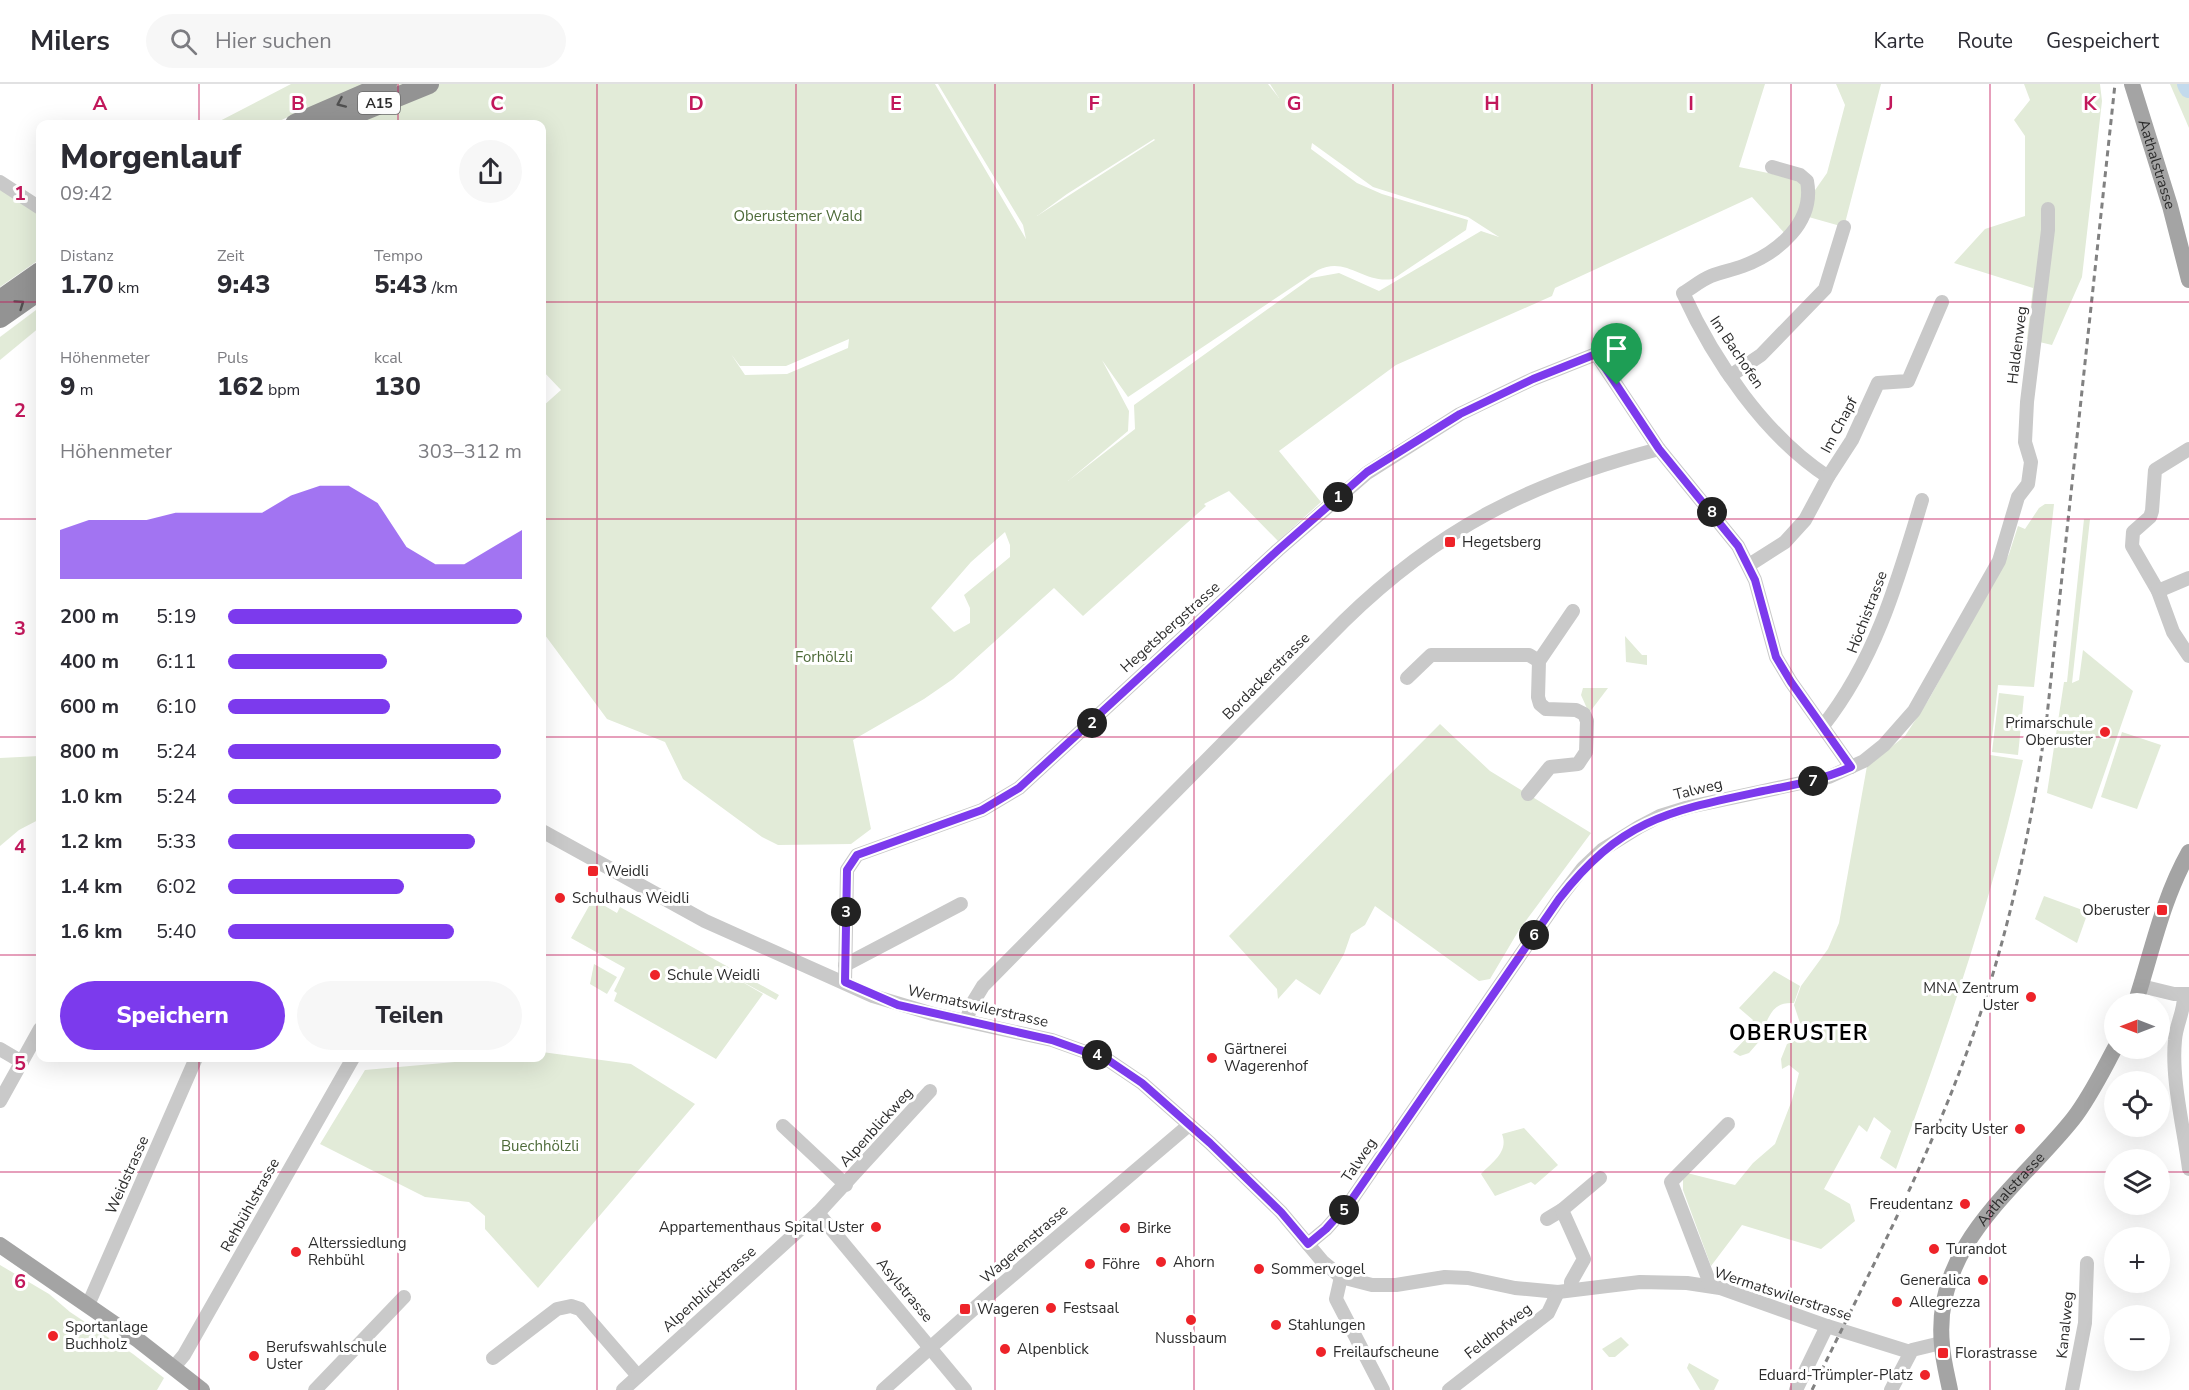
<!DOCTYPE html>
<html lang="de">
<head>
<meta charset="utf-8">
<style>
	body { margin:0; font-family:"Nunito Sans",sans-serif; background:#f7f7f7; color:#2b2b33; height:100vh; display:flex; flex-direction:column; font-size:22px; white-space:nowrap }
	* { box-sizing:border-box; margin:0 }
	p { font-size:20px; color:#7c7c81 }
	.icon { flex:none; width:33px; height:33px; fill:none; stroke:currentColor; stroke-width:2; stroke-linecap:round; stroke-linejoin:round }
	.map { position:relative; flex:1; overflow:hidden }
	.side { position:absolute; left:36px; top:36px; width:510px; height:942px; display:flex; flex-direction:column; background:#fff; border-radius:12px; box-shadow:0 6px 24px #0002 }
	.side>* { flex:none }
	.needle { width:39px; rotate:270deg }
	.fabs { position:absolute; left:2104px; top:909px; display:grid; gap:12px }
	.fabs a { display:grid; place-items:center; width:66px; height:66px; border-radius:50%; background:#fff; box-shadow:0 6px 24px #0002; font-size:30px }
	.pin { position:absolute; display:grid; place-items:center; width:51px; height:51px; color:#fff; margin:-62px -26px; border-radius:50% 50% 50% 0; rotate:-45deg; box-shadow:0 0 6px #0007 }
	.pin .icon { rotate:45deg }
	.km { position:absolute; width:30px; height:30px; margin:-15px; border-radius:50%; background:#222; color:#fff; font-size:16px; line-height:30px; text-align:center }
	.round { display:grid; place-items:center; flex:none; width:63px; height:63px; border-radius:32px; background:#f7f7f7 }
	.overview { display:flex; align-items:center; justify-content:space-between; height:102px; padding:0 24px }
	h1 { font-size:33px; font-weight:800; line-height:45px }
	.metrics { display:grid; grid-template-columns:repeat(3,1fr); gap:9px; height:102px; padding:6px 24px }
	.metrics div { display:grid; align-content:center }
	.metrics b { font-size:26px; font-weight:800 }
	.metrics small { font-size:16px; font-weight:400 }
	.metrics p { font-size:16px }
	.chart { height:168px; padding:12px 24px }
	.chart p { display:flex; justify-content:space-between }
	.chart svg { width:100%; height:108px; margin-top:6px; fill:#7c3aed; opacity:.7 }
	.button { display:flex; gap:12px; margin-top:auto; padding:12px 24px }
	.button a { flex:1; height:69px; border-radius:36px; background:#7c3aed; color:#fff; font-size:24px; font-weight:800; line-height:69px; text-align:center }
	.button a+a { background:#f7f7f7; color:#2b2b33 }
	ul { padding:0 24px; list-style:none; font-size:20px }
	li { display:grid; grid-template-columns:96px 72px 1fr; align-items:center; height:45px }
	li i { height:15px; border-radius:8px; background:#7c3aed }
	header { display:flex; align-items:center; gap:36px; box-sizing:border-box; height:84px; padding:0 30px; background:#fff; border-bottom:2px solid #e1e1e2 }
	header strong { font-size:28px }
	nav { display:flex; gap:33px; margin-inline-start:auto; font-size:21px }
	.search { width:420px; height:54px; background:#f7f7f7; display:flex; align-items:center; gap:15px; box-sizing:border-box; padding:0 21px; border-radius:33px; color:#7c7c81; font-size:22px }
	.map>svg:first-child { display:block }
	.green { fill:#e2ebd8; fill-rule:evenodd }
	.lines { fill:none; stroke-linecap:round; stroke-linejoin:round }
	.river { stroke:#c3daec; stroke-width:20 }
	.minor { stroke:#c9c9c9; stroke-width:14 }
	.major { stroke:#a4a4a4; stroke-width:16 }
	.highway { stroke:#939393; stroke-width:20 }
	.rail { stroke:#818181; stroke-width:3; stroke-dasharray:6 4.5; stroke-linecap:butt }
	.oneway { stroke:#505050 }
	.route-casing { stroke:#fff; stroke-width:12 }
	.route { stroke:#7c3aed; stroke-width:8 }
	.grid { fill:none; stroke:#c2185b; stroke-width:1.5; stroke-opacity:0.55 }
	.poi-dot { fill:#ee2329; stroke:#fff; stroke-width:2 }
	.labels { text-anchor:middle; stroke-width:6; stroke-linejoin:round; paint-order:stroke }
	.shield { fill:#fff; stroke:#6b6b6b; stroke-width:1.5 }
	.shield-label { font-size:14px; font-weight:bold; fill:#2c2c2c }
	.street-label { font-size:15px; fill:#2c2c2c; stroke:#fff }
	.park-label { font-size:15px; fill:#4d6a38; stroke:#fff }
	.poi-label { font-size:15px; fill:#2c2c2c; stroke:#fff; text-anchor:start }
	.district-label { font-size:21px; font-weight:bold; letter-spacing:1.5px; fill:#000; stroke:#fff }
	.grid-label { font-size:20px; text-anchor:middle; font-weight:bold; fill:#c2185b; stroke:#fff; stroke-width:6; stroke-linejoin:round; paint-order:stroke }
</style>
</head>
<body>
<header>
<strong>Milers</strong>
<div class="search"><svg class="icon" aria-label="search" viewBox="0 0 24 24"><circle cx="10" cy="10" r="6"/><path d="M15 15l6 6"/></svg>Hier suchen</div>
<nav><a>Karte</a><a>Route</a><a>Gespeichert</a></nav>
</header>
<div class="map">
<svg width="2189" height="1306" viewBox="0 0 2189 1306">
	<rect width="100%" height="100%" fill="#fff"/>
	<!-- green -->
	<g class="green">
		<path d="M291 0H935L1026 155 1023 141 938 0H1268L1279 14 1270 0H1765L1739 83 1807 97 1813 109 1827 89 1845 21 1836 0H1881L1844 143 1805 132 1788 153 1752 113 1555 204 1552 212 1396 281 1279 367 1321 418 1278 457 1229 407 1204 420 1206 422 1083 532 1054 504 953 595 924 615 853 656 871 745 851 760 778 761 762 753 683 695 665 658 607 635 542 547V323L561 306 542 286V40H303L305 25 273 40H214ZM1154 55 1155 56 1037 132 1067 110ZM1312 59 1373 103 1468 133 1499 153 1481 147 1379 207 1339 189 1311 194 1134 321 1135 345 1068 397 1128 347 1129 327 1102 276 1128 313 1318 186C1347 172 1363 200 1393 195L1466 146 1468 136 1382 110 1357 99 1311 65ZM849 255 848 264 787 290 745 291 731 270 740 282H786ZM1005 448 1010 461V473L964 511 970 524V539L954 548 931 524 971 478Z"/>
		<path d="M2024 0H2100L2102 17 2082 193 2052 261 2027 255 2033 204 1954 179 1985 145 2025 132V52L2014 36 2030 16Z"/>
		<path d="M2170 0H2189V44Z"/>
		<path d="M0 98 40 124V175L0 203Z"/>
		<path d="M40 223V243L0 276V253Z"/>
		<path d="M2045 420H2054L2034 603 1998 601 1990 671 2023 676C1992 817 1946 950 1896 1085L1880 1074 1891 1047 1874 1033 1867 1048 1859 1041 1824 1105 1850 1120 1855 1137 1821 1165 1742 1141 1711 1182 1683 1106V1095L1687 1089 1735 1101 1753 1079 1775 1060 1792 1016 1799 989 1789 981 1782 985 1781 975 1787 960 1801 954 1807 943 1800 939 1794 921 1801 902 1828 865 1839 839 1867 682 1905 652 1929 615 2009 470 2018 442 2025 445 2039 424Z"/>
		<path d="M2084 435H2090L2072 599 2079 596 2083 566 2133 607 2092 725 2047 709 2064 598H2067Z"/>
		<path d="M1625 552 1642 571H1647V581L1626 578Z"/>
		<path d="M1583 604H1608L1589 629 1581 611Z"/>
		<path d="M1999 609 2024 612 2018 671 1992 668Z"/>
		<path d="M1440 640 1490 687 1591 749 1519 846 1490 895 1479 897 1375 822 1365 841 1351 850 1344 870 1320 911 1296 895 1278 915 1277 905 1229 852Z"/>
		<path d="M2122 648 2161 661 2137 725 2101 713Z"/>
		<path d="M40 672V735L19 746 0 762V674Z"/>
		<path d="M2044 812 2088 828 2077 859 2035 835Z"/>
		<path d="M593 815 617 829 620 823 779 911 776 916 732 892 763 910 716 975 614 917 617 909 614 907 625 884 571 854Z"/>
		<path d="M594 880 617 893 607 910 590 900Z"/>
		<path d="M1774 887 1800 902 1794 919C1778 918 1772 925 1766 939L1769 946 1749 969 1740 972 1733 968 1753 947 1749 942 1753 936 1739 924Z"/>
		<path d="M542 968 631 980 695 1020 538 1204 485 1145V1132L469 1118 425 1113 320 1060 365 986 466 977V974H542Z"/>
		<path d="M1524 1044 1558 1081 1535 1101 1531 1098 1495 1112 1481 1090C1492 1078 1509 1068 1502 1050Z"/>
		<path d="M0 1181 49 1210 70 1228 133 1270 164 1294 157 1306H0Z"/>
		<path d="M1621 1253 1629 1261 1615 1273H1609L1602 1265Z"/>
		<path d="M1689 1279 1719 1296 1714 1306H1700L1687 1284Z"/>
	</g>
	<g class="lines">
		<!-- river -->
		<path class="river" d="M2187 0 2189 4"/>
		<!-- minor -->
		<g class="minor">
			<path d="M1772 83 1800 91 1807 97C1815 138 1778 169 1743 182 1732 186 1721 188 1711 192 1701 196 1692 204 1683 209 1714 277 1765 352 1828 393"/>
			<path d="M0 98 40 124"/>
			<path d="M1730 292 1761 271 1825 205 1844 143"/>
			<path d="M2189 365 2155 386 2152 427 2150 433 2133 448 2132 462 2158 507 2173 548 2189 572"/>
			<path d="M1749 481 1785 458 1805 436 1828 393 1852 356 1878 299 1908 297 1942 218"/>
			<path d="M2158 507 2189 494"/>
			<path d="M1407 594 1431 571H1529L1539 577"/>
			<path d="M1823 642C1876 575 1898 496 1922 416"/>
			<path d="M1528 710 1550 683 1578 680 1586 668 1587 637 1584 630 1576 626 1546 625 1540 620 1538 613 1539 577 1573 527"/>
			<path d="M542 747 705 837 873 912 933 930 1052 956 1108 976 1142 999 1210 1059 1281 1128 1323 1178 1341 1193 1372 1201H1396L1445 1193 1468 1194 1515 1204 1558 1208 1640 1198 1687 1199 1720 1204 1827 1242 1910 1268"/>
			<path d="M845 881 961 820"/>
			<path d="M845 899 847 786 857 771 982 726 1019 704 1278 466 1367 389 1460 330 1533 295 1596 270 1659 365 1738 462 1755 496 1776 573 1791 598 1851 683"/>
			<path d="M2141 902 2174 910H2189"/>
			<path d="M2184 910C2185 926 2176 940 2175 956 2171 995 2184 1045 2189 1085"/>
			<path d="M966 937 972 920 983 902 1344 537C1439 444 1532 398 1659 365"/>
			<path d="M0 965 22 978"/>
			<path d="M0 1017 40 945"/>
			<path d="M783 1042 846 1101"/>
			<path d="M818 1129 965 1306"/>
			<path d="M1547 1135 1562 1126"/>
			<path d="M1308 1160 1326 1145 1350 1118 1559 815 1583 784 1602 766 1639 743 1660 732 1689 723 1829 693 1864 677 1884 661 1914 627 1999 477 2018 413 2028 400 2031 378 2025 358 2027 318 2048 146V125"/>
			<path d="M1341 1193 1336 1215 1383 1306"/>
			<path d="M1711 1202 1671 1098 1728 1040"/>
			<path d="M1571 1206V1198L1584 1175 1562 1126 1600 1094"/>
			<path d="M88 1221 196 974"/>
			<path d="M493 1274 557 1225 571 1222 580 1225 638 1292"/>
			<path d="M174 1283 184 1271 353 974"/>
			<path d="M315 1306 404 1213"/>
			<path d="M623 1306 819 1128 930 1007"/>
			<path d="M883 1306 987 1213 1189 1041"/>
			<path d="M1449 1306 1548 1229 1558 1208"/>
			<path d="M1796 1306 1827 1242"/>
			<path d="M1891 1306 1912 1266 1941 1259"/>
			<path d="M2072 1306 2085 1239 2087 1179"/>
		</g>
		<!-- major -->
		<g class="major">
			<path id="s1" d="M2132 0 2170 122 2189 196"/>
			<path d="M2135 920C2152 868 2162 816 2189 768"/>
			<path d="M0 1161 138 1256 202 1306"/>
			<path id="s2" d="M1950 1306C1947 1291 1943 1276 1942 1261 1932 1161 2018 1104 2073 1035 2090 1013 2102 988 2115 964"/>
		</g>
		<!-- highway -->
		<g class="highway">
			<path d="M295 40 387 0"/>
			<path d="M331 40 429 0"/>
			<path d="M0 216 40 188"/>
			<path d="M0 234 40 206"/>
		</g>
		<!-- rail -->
		<path class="rail" d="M1812 1306C1865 1197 1922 1089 1964 976 2006 864 2031 749 2047 632L2115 0"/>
	</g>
	<!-- one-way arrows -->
	<defs><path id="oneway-chevron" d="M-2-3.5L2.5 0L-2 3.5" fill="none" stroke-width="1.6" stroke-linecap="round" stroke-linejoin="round" transform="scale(1.5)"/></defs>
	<g class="oneway">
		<use href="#oneway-chevron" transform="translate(341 19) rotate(156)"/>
		<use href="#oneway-chevron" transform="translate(20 220) rotate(-35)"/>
	</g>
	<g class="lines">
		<!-- route casing -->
		<g class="route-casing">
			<path id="route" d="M1596 270 1659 365 1738 462 1755 496 1776 573 1791 598 1851 683C1822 696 1794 701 1763 707 1669 727 1621 735 1559 815L1350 1118 1326 1145 1308 1160 1281 1128 1210 1059 1142 999 1108 976 1052 956 898 921 845 898 847 786 857 771 982 726 1019 704 1278 466 1367 388 1460 330 1533 295Z"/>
		</g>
		<!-- route -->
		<use href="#route" class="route"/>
	</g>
	<!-- grid -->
	<path class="grid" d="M199 0V40M398 0V40M597 0V1306M796 0V1306M995 0V1306M1194 0V1306M1393 0V1306M1592 0V1306M1791 0V1306M1990 0V1306M0 218H40M542 218H2189M0 435H40M542 435H2189M0 653H40M542 653H2189M0 871H40M542 871H2189M199 974V1306M398 974V1306M0 1088H2115M2160 1088H2189"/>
	<!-- markers -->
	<g class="poi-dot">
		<rect x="1444" y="452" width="12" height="12" rx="3"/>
		<circle cx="2105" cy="648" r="6"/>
		<rect x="587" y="781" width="12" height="12" rx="3"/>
		<circle cx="560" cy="814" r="6"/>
		<rect x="2156" y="820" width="12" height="12" rx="3"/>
		<circle cx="655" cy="891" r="6"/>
		<circle cx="2031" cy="913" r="6"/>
		<circle cx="1212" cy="974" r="6"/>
		<circle cx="2020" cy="1045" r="6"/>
		<circle cx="1965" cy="1120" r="6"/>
		<circle cx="876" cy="1143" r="6"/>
		<circle cx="1125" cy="1144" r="6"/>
		<circle cx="1934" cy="1165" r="6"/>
		<circle cx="296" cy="1168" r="6"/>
		<circle cx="1161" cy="1178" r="6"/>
		<circle cx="1090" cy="1180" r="6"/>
		<circle cx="1259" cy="1185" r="6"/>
		<circle cx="1983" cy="1196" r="6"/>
		<circle cx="1897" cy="1218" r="6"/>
		<circle cx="1051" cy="1224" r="6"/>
		<rect x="959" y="1219" width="12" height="12" rx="3"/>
		<circle cx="1191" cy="1236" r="6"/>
		<circle cx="1276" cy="1241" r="6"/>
		<circle cx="53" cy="1252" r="6"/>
		<circle cx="1005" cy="1265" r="6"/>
		<circle cx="1321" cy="1268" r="6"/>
		<rect x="1937" y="1263" width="12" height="12" rx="3"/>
		<circle cx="254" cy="1272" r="6"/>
		<circle cx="1925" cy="1291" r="6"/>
	</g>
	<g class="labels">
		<!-- shield labels -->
		<rect class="shield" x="358" y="8" width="42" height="22" rx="4.5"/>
		<g class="shield-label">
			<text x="379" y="24">A15</text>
		</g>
		<!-- street labels -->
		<g class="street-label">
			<text dy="5" stroke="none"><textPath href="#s1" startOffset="84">Aathalstrasse</textPath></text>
			<text transform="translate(2017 261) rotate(-83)" y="5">Haldenweg</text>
			<text transform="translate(1737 268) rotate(56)" y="5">Im Bachofen</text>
			<text transform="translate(1839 341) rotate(-62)" y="5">Im Chapf</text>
			<text transform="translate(1867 528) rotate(-69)" y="5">Höchistrasse</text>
			<text transform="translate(1170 543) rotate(-42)" y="5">Hegetsbergstrasse</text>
			<text transform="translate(1266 592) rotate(-45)" y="5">Bordackerstrasse</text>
			<text transform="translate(1698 705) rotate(-14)" y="5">Talweg</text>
			<text transform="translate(978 922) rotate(13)" y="5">Wermatswilerstrasse</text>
			<text transform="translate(876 1043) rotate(-48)" y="5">Alpenblickweg</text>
			<text transform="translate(1359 1076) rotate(-56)" y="5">Talweg</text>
			<text transform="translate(127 1091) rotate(-66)" y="5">Weidstrasse</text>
			<text dy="5" stroke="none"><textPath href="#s2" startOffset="222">Aathalstrasse</textPath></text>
			<text transform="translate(250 1121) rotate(-61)" y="5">Rehbühlstrasse</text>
			<text transform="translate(1024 1160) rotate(-41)" y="5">Wagerenstrasse</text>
			<text transform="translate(709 1205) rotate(-42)" y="5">Alpenblickstrasse</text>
			<text transform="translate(905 1206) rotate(50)" y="5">Asylstrasse</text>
			<text transform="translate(1783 1210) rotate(18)" y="5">Wermatswilerstrasse</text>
			<text transform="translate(2065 1241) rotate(-84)" y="5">Kanalweg</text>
			<text transform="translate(1498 1247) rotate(-38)" y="5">Feldhofweg</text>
		</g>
		<!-- park labels -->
		<g class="park-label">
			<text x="798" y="137">Oberustemer Wald</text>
			<text x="824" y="578">Forhölzli</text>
			<text x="540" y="1067">Buechhölzli</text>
		</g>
		<!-- poi labels -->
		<g class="poi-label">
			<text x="1462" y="463">Hegetsberg</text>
			<text x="2093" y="644" text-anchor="end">Primarschule<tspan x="2093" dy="17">Oberuster</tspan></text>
			<text x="605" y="792">Weidli</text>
			<text x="572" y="819">Schulhaus Weidli</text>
			<text x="2150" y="831" text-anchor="end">Oberuster</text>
			<text x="667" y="896">Schule Weidli</text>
			<text x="2019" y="909" text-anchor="end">MNA Zentrum<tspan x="2019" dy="17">Uster</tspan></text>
			<text x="1224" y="970">Gärtnerei<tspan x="1224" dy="17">Wagerenhof</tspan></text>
			<text x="2008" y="1050" text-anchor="end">Farbcity Uster</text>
			<text x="1953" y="1125" text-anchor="end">Freudentanz</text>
			<text x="864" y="1148" text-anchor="end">Appartementhaus Spital Uster</text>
			<text x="1137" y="1149">Birke</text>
			<text x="308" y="1164">Alterssiedlung<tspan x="308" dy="17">Rehbühl</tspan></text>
			<text x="1946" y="1170">Turandot</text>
			<text x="1173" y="1183">Ahorn</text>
			<text x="1102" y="1185">Föhre</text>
			<text x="1271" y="1190">Sommervogel</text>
			<text x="1971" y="1201" text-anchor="end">Generalica</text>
			<text x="1909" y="1223">Allegrezza</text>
			<text x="1063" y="1229">Festsaal</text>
			<text x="977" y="1230">Wageren</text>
			<text x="1288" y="1246">Stahlungen</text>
			<text x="65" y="1248">Sportanlage<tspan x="65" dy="17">Buchholz</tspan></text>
			<text x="1191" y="1259" text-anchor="middle">Nussbaum</text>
			<text x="266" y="1268">Berufswahlschule<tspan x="266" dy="17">Uster</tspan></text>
			<text x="1017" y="1270">Alpenblick</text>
			<text x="1333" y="1273">Freilaufscheune</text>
			<text x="1955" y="1274">Florastrasse</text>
			<text x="1913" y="1296" text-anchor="end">Eduard-Trümpler-Platz</text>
		</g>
		<!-- district labels -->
		<g class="district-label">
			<text x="1799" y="956">OBERUSTER</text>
		</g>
	</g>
	<g class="grid-label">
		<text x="100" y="26">A</text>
		<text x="298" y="26">B</text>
		<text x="497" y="26">C</text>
		<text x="696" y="26">D</text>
		<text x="896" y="26">E</text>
		<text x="1094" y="26">F</text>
		<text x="1294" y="26">G</text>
		<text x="1492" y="26">H</text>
		<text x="1691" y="26">I</text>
		<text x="1890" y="26">J</text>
		<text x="2090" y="26">K</text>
		<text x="20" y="116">1</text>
		<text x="20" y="333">2</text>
		<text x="20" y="551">3</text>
		<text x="20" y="769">4</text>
		<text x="20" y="986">5</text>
		<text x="20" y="1204">6</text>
	</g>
</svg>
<div class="fabs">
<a><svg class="needle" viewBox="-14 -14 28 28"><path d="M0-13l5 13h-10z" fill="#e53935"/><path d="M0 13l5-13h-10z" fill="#7c7c81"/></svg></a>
<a><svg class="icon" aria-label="locate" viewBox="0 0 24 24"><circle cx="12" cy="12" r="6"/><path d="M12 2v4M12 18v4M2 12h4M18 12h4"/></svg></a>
<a><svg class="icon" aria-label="layers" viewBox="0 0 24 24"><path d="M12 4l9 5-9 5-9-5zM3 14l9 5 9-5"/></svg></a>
<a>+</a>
<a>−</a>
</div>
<div class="pin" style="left:1617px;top:301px;background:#1e9e55"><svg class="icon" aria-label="arrive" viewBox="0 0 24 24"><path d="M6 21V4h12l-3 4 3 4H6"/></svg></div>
<b class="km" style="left:1338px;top:413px">1</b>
<b class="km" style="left:1092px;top:639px">2</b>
<b class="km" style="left:846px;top:828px">3</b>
<b class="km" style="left:1097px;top:971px">4</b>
<b class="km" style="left:1344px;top:1126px">5</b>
<b class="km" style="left:1534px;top:851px">6</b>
<b class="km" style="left:1813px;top:697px">7</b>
<b class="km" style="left:1712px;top:428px">8</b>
<section class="side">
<div class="overview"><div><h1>Morgenlauf</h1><p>09:42</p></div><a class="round"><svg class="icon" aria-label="share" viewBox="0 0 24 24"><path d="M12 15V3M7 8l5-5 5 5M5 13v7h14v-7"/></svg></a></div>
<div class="metrics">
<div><p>Distanz</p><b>1.70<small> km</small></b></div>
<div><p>Zeit</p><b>9:43</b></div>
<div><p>Tempo</p><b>5:43<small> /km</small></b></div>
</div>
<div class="metrics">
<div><p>Höhenmeter</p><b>9<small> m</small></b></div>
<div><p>Puls</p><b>162<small> bpm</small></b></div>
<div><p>kcal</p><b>130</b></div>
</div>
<div class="chart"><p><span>Höhenmeter</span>303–312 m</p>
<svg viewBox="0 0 160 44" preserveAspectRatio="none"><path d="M0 44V24L10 20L20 20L30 20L40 17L50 17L60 17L70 17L80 10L90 6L100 6L110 13L120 31L130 38L140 38L150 31L160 24V44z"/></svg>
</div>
<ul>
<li><b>200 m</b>5:19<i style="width:100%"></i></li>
<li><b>400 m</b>6:11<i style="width:54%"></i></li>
<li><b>600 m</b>6:10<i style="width:55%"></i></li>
<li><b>800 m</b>5:24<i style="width:93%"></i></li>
<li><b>1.0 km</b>5:24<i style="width:93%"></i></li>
<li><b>1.2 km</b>5:33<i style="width:84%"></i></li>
<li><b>1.4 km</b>6:02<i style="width:60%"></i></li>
<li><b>1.6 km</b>5:40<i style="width:77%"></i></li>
</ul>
<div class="button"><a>Speichern</a><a>Teilen</a></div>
</section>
</div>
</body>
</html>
